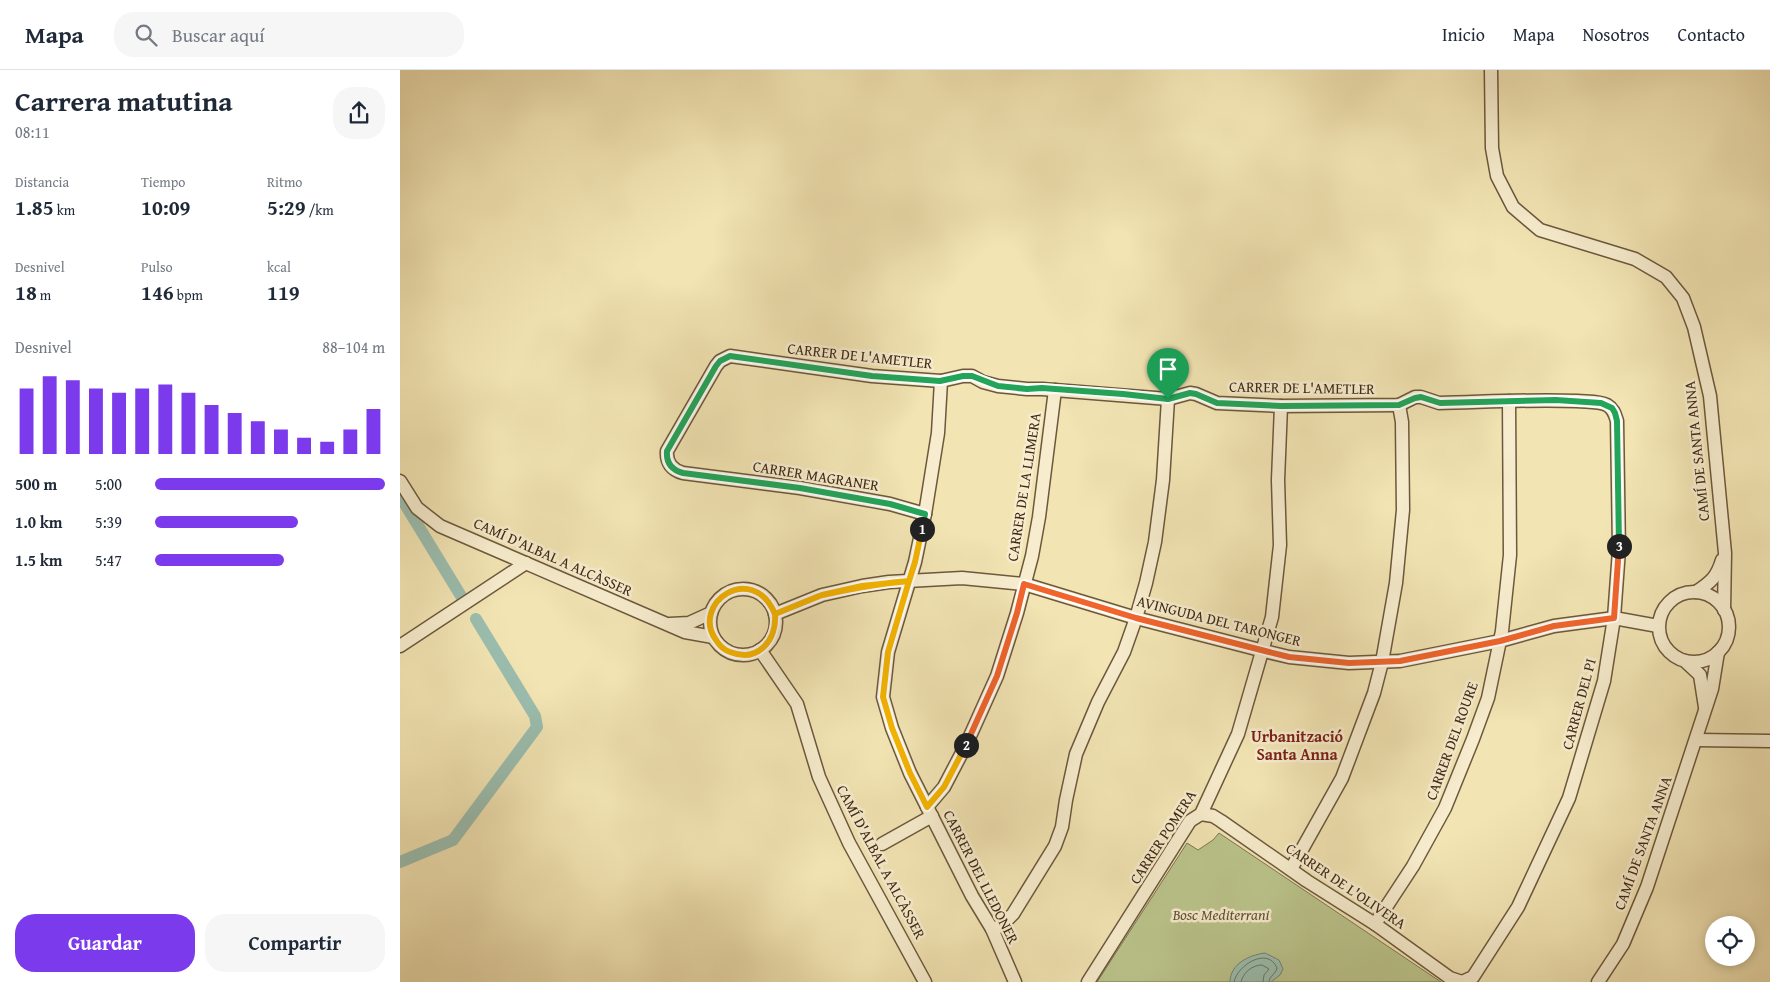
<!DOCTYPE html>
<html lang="es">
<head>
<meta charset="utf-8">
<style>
	body { margin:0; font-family:"Gentium Book Plus",serif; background:#f6f6f7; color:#1f2937; height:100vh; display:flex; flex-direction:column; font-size:19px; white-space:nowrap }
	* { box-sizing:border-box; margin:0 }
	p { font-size:16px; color:#747a83 }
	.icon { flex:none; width:28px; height:28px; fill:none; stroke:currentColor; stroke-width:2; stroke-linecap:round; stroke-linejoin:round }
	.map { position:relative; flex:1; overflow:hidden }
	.details { display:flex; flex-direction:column; background:#fff; width:400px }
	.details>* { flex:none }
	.tools { position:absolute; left:1305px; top:846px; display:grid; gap:10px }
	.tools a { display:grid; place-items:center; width:50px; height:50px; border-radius:50%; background:#fff; box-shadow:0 2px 8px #0003; font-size:25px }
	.pin { position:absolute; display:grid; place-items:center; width:42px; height:42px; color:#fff; margin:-51px -21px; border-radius:50% 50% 50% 0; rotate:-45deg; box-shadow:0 0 5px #0007 }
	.pin .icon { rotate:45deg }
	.km { position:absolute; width:25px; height:25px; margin:-12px; border-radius:50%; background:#222; color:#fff; font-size:14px; line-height:25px; text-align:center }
	.round { display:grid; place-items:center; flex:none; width:52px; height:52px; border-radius:20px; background:#f6f6f7 }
	.headline { display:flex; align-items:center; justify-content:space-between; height:85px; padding:0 15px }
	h1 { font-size:28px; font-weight:700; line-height:38px }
	.stats { display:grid; grid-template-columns:repeat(3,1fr); gap:8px; height:85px; padding:5px 15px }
	.stats div { display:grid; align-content:center }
	.stats b { font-size:21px; font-weight:700 }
	.stats small { font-size:14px; font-weight:400 }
	.stats p { font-size:14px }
	.chart { height:140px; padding:10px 15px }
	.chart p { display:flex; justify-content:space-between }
	.chart svg { width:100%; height:90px; margin-top:5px; stroke:#7c3aed; stroke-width:6 }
	.action { display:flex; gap:10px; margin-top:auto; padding:10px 15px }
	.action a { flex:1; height:58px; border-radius:20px; background:#7c3aed; color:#fff; font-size:20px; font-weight:700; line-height:58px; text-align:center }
	.action a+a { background:#f6f6f7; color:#1f2937 }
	ul { padding:0 15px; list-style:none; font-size:16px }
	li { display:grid; grid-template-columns:80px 60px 1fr; align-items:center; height:38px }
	li i { height:12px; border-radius:6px; background:#7c3aed }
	header { display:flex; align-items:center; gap:30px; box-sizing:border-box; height:70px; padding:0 25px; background:#fff; border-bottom:1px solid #e0e1e3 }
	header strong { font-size:24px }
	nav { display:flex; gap:28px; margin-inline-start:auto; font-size:18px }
	.search { width:350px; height:45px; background:#f6f6f7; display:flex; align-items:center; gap:12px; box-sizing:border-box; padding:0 18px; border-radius:20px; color:#747a83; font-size:19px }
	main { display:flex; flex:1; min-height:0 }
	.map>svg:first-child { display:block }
	.green { fill:#bbc48c; stroke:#7d7651 }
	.water { fill:#9bbeaf; stroke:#768272 }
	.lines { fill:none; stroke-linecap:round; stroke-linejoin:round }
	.shore { stroke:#6d7462; stroke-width:1 }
	.canal { stroke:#9bbeaf; stroke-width:12 }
	.minor-casing { stroke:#6c583d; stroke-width:15 }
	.minor { stroke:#f7edce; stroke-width:12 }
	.split-1-casing { stroke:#fff; stroke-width:10 }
	.split-2-casing { stroke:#fff; stroke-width:10 }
	.split-3-casing { stroke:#fff; stroke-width:10 }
	.split-4-casing { stroke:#fff; stroke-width:10 }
	.split-1 { stroke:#22a559; stroke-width:6 }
	.split-2 { stroke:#f5b400; stroke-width:6 }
	.split-3 { stroke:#f0652b; stroke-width:6 }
	.split-4 { stroke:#22a559; stroke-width:6 }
	.labels { text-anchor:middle; stroke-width:5; stroke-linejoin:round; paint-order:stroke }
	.street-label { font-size:15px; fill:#3f2916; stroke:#f7edce }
	.park-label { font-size:15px; font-style:italic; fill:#5e5034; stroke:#f7edce }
	.neighbourhood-label { font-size:16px; font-weight:bold; fill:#7a1f14; stroke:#f7edce }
</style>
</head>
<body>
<header>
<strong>Mapa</strong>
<div class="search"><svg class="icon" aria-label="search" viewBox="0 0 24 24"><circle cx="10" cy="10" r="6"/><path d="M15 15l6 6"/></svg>Buscar aquí</div>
<nav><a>Inicio</a><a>Mapa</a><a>Nosotros</a><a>Contacto</a></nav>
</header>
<main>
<section class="details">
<div class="headline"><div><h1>Carrera matutina</h1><p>08:11</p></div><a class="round"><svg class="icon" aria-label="share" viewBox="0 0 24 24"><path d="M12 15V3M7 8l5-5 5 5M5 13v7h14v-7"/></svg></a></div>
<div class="stats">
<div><p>Distancia</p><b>1.85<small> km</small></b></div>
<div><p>Tiempo</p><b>10:09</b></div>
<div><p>Ritmo</p><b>5:29<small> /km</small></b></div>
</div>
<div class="stats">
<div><p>Desnivel</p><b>18<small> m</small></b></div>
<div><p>Pulso</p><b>146<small> bpm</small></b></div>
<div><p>kcal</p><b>119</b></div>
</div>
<div class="chart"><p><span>Desnivel</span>88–104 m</p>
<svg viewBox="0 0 160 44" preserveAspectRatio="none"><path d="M5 44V12M15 44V6M25 44V8M35 44V12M45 44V14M55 44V12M65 44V10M75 44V14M85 44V20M95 44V24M105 44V28M115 44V32M125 44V36M135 44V38M145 44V32M155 44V22"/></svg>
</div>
<ul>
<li><b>500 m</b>5:00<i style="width:100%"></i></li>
<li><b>1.0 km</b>5:39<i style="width:62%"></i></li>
<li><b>1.5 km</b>5:47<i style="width:56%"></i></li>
</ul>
<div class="action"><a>Guardar</a><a>Compartir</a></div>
</section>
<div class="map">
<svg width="1370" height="912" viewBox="0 0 1370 912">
	<rect width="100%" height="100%" fill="#f2e4b3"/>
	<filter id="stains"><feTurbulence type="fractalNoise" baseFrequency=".004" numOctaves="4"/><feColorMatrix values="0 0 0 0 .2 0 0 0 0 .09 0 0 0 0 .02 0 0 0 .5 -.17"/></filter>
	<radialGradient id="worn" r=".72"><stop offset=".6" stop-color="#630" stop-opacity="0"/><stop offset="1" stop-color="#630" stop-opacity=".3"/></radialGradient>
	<!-- green -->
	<path class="green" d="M819 763 1041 912H697L787 773 798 780 813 770Z"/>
	<!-- water -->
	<path class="water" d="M865 883 879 890 883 899 880 905 871 912H830C830 894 849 885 865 883Z"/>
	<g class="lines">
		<!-- shore -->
		<g class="shore">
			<path d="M834 912C837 895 868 876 877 898 876 904 869 906 869 912"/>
			<path d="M841 912C843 902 853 895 862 895L869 899 864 905 863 912"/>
		</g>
		<!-- canal -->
		<g class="canal">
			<path d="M0 426 61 526"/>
			<path d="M0 792 53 770 137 657 135 646 76 549"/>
		</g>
		<!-- minor casing -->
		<g class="minor-casing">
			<g id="minor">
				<path d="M1091 0 1092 78 1097 106 1113 137 1140 160 1235 189 1266 207 1283 228 1294 257 1310 326 1325 483 1324 540"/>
				<path d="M541 311 538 363 525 444 515 492 488 582 483 627 492 658 510 703 572 826 592 859 615 912"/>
				<path d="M0 411 17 438 40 456 285 562 313 567"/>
				<path d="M525 444 490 434 400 418 283 403C272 400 266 393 267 381L316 296 320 291 330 286 472 306 541 311 563 306H572L583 312 598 316 627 319H642L768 329 790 323 796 324 817 333 881 336 999 335 1015 327H1021L1039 333C1085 332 1131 329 1177 331 1187 332 1199 331 1207 335 1214 339 1215 345 1217 351L1219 480 1214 548 1204 611 1169 728 1118 837 1073 907 1062 912 1050 908 975 854 907 811 821 751 813 746 801 744"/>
				<circle cx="343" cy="552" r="33"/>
				<path d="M1296 522C1311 512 1317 507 1322 490"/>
				<circle cx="1294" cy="557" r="35"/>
				<path d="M375 544 422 525 462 516 489 512 562 508 624 514 736 548 864 581 889 587 949 593 1000 591 1100 571 1154 556 1214 548 1258 556"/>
				<path d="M270 554 289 553 311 543"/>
				<path d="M0 576 126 493"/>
				<path d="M360 580 397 634 419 707 449 773 525 912"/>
				<path d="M1285 591 1300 605 1305 637"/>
				<path d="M1297 670 1370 671"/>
				<path d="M527 737 544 717 566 675 597 606 617 543 632 486 639 447 655 320"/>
				<path d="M482 774 532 746"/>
				<path d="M891 799 942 708 974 623 982 592 996 513 1003 440 1002 352 999 335"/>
				<path d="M975 854 1013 796 1045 738 1073 669 1088 628 1102 561 1110 485 1109 331"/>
				<path d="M592 859 601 856 613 844 655 776 662 757 666 730 676 684 698 632 724 582 736 548 746 513 755 472 763 410 768 329"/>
				<path d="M688 912 790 751 801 744 838 664 872 547 880 475 878 410 881 336"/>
				<path d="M1198 912 1223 874 1247 817 1312 619 1318 582"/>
			</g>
		</g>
		<!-- minor -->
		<use href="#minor" class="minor"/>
	</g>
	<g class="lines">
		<!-- split-1 casing -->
		<g class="split-1-casing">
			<path id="split-1" d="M522 459 525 444 490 434 400 418 283 403C272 400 266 393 267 381L316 296 320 291 330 286 472 306 540 311 563 306H572L598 316 627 319 642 318 723 324 768 329"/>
		</g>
		<!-- split-2 casing -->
		<g class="split-2-casing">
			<path id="split-2" d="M522 459 515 492 509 511 462 516 422 525 375 544C352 490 290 534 316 570 319 575 324 580 330 582 358 593 377 570 375 544L419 526 422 525C451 519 479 513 509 511L488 582 483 627 492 658 510 703 527 737 544 717 566 675"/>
		</g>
		<!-- split-3 casing -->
		<g class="split-3-casing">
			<path id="split-3" d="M566 675 597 606 617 543 624 514 736 548 869 582 889 587 949 593 1000 591 1100 571 1154 556 1214 548 1219 476"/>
		</g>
		<!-- split-4 casing -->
		<g class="split-4-casing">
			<path id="split-4" d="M768 329 790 323 796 324 817 333 881 336 999 335 1015 328 1021 327 1040 333 1156 330 1201 333 1212 338 1215 343 1217 351 1219 476"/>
		</g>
		<!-- split-1 -->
		<use href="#split-1" class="split-1"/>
		<!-- split-2 -->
		<use href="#split-2" class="split-2"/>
		<!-- split-3 -->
		<use href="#split-3" class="split-3"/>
		<!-- split-4 -->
		<use href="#split-4" class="split-4"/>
	</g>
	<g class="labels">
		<!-- street labels -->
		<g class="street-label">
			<text transform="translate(460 286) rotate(6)" y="5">CARRER DE L'AMETLER</text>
			<text transform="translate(902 318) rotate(1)" y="5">CARRER DE L'AMETLER</text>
			<text transform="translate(1297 381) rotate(-96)" y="5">CAMÍ DE SANTA ANNA</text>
			<text transform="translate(416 406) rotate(9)" y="5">CARRER MAGRANER</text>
			<text transform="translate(624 417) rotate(-81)" y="5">CARRER DE LA LLIMERA</text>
			<text transform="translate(153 487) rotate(24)" y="5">CAMÍ D'ALBAL A ALCÀSSER</text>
			<text transform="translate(819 551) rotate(14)" y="5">AVINGUDA DEL TARONGER</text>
			<text transform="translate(1179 634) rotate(-75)" y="5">CARRER DEL PI</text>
			<text transform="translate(1052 671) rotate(-70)" y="5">CARRER DEL ROURE</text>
			<text transform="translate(763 767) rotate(-57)" y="5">CARRER POMERA</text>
			<text transform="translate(1243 773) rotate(-70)" y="5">CAMÍ DE SANTA ANNA</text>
			<text transform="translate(481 792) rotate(62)" y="5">CAMÍ D'ALBAL A ALCÀSSER</text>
			<text transform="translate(581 807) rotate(63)" y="5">CARRER DEL LLEDONER</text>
			<text transform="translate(946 816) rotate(34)" y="5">CARRER DE L'OLIVERA</text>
		</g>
		<!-- park labels -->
		<g class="park-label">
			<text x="821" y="850">Bosc Mediterrani</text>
		</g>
		<!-- neighbourhood labels -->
		<g class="neighbourhood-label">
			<text x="897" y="672">Urbanització<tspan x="897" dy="18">Santa Anna</tspan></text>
		</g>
	</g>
	<rect width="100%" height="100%" filter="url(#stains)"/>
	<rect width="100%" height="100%" fill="url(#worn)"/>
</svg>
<div class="tools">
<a><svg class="icon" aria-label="locate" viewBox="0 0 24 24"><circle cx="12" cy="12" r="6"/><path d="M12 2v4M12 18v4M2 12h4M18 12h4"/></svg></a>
</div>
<div class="pin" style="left:768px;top:329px;background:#1e9e55"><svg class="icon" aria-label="arrive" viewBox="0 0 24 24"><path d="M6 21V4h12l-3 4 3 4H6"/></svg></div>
<b class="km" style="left:522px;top:459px">1</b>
<b class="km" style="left:566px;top:675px">2</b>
<b class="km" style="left:1219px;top:476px">3</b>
</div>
</main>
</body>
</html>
